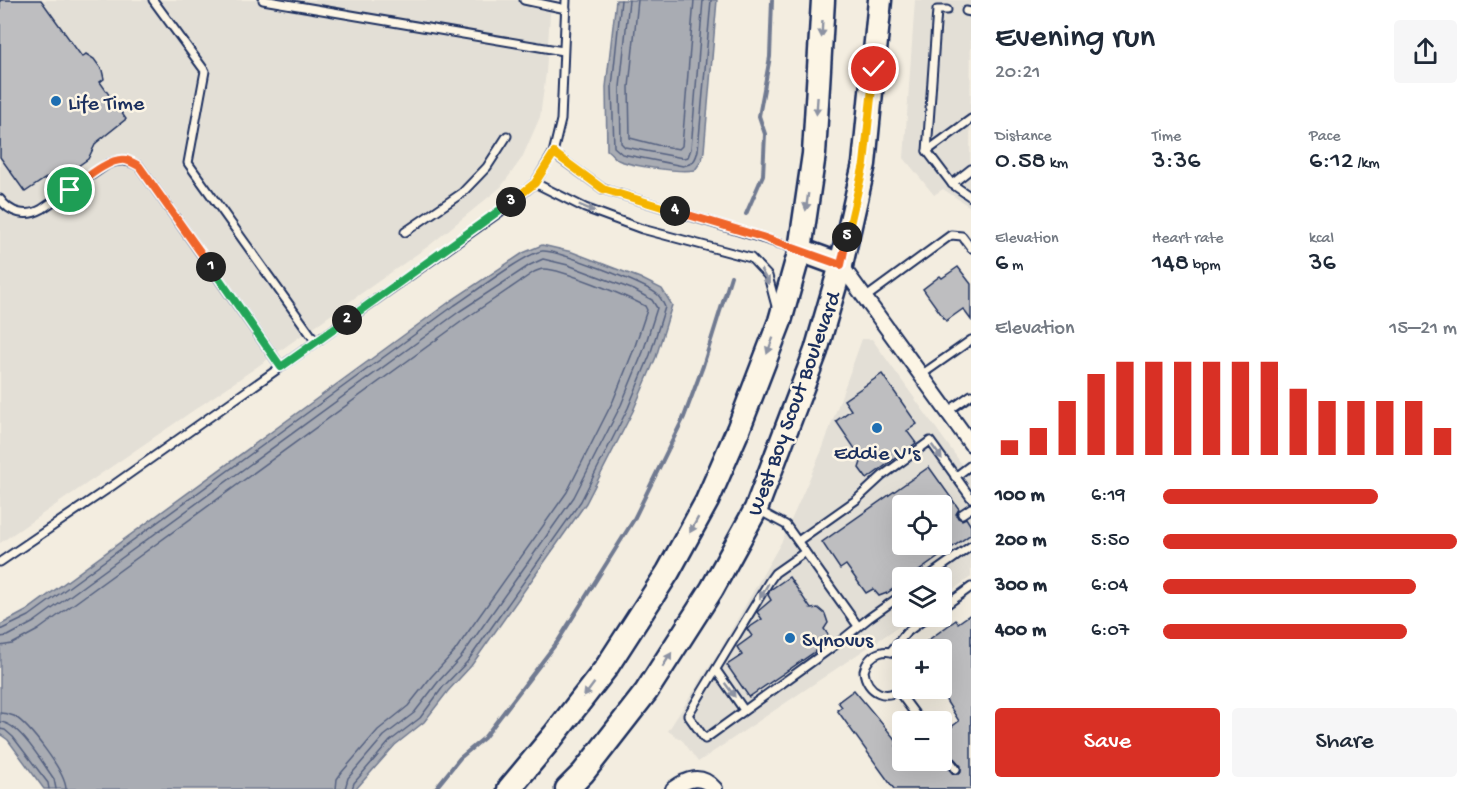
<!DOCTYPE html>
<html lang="en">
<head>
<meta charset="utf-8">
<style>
	body { margin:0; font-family:"Gochi Hand",sans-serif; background:#f6f6f7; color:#1f2937; height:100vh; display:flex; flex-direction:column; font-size:22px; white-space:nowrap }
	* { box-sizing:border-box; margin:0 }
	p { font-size:20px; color:#747a83 }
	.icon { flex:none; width:33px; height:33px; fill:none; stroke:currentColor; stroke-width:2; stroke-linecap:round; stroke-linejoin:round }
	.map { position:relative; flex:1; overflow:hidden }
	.panel { display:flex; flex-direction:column; background:#fff; width:510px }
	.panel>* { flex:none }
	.controls { position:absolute; left:892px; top:495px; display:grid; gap:12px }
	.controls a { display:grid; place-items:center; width:60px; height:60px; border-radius:6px; background:#fff; box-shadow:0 6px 24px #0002; font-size:30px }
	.pin { position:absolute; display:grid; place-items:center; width:51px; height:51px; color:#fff; margin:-26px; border:3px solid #fff; border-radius:50%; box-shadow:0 2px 6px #0007 }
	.km { position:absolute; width:30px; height:30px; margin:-15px; border-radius:50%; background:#222; color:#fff; font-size:16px; line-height:30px; text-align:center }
	.round { display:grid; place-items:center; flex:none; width:63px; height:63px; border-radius:6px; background:#f6f6f7 }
	.head { display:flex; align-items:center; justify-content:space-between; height:102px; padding:0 24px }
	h1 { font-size:33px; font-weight:600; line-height:45px }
	.metrics { display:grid; grid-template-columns:repeat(3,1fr); gap:9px; height:102px; padding:6px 24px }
	.metrics div { display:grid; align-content:center }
	.metrics b { font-size:26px; font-weight:600 }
	.metrics small { font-size:16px; font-weight:400 }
	.metrics p { font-size:16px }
	.chart { height:168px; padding:12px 24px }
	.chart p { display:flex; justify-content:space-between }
	.chart svg { width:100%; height:108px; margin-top:6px; stroke:#d93025; stroke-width:6 }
	.cta { display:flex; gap:12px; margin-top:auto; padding:12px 24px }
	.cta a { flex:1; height:69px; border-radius:6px; background:#d93025; color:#fff; font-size:24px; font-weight:600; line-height:69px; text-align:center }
	.cta a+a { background:#f6f6f7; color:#1f2937 }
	ul { padding:0 24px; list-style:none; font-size:20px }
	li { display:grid; grid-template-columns:96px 72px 1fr; align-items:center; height:45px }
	li i { height:15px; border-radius:8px; background:#d93025 }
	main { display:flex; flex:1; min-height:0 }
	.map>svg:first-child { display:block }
	.built { fill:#e3dfd6; fill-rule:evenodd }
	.water { fill:#a9acb3; stroke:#707a91; stroke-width:1.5 }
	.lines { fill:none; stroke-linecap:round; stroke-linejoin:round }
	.shore { stroke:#546180; stroke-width:1.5 }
	.stream { stroke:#707a91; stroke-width:4 }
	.building { fill:#bebec0; stroke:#1b2f5e; stroke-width:1.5; fill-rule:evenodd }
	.lane-casing { stroke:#1b2f5e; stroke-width:11 }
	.street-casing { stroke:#1b2f5e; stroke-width:18 }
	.primary-casing { stroke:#1b2f5e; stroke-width:27 }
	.lane { stroke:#fcf5e5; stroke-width:7 }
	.street { stroke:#fcf5e5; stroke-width:14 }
	.primary { stroke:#fcf5e5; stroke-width:22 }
	.oneway { fill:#8c92a2 }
	.split-1-casing { stroke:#fff; stroke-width:12 }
	.split-2-casing { stroke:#fff; stroke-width:12 }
	.split-3-casing { stroke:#fff; stroke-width:12 }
	.split-4-casing { stroke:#fff; stroke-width:12 }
	.split-5-casing { stroke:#fff; stroke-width:12 }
	.split-6-casing { stroke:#fff; stroke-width:12 }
	.split-1 { stroke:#f0652b; stroke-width:8 }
	.split-2 { stroke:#22a559; stroke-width:8 }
	.split-3 { stroke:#22a559; stroke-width:8 }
	.split-4 { stroke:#f5b400; stroke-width:8 }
	.split-5 { stroke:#f0652b; stroke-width:8 }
	.split-6 { stroke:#f5b400; stroke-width:8 }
	.poi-dot { fill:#1f6fb2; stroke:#fcf5e5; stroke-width:2 }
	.labels { text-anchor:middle; stroke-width:5; stroke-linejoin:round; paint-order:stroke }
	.poi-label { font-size:22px; fill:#1b2f5e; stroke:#fcf5e5; text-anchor:start }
	.street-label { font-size:22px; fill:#1b2f5e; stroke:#fcf5e5 }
</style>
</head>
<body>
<main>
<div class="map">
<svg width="971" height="789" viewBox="0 0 971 789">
	<rect width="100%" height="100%" fill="#f3ede0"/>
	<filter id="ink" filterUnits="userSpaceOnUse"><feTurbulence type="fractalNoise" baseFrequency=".0167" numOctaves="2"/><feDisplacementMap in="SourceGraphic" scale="12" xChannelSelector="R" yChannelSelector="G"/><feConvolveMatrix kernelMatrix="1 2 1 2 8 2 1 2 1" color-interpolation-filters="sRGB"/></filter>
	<g filter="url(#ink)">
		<!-- built -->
		<g class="built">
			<path d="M0 0H551L546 73 540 117 522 158 501 187 430 245 251 371 0 543Z"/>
			<path d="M915 0H971L970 207 943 189 934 195 904 158Z"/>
			<path d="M862 339H872L971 477V577L942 597V578H903V616L913 617 698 762 683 741 668 731 717 655 782 541 822 450ZM903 506H942V544H903Z"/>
		</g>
		<!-- water -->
		<g class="water">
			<path d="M616 0H717L704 151 702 160 695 170C680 173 632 166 618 160 615 158 611 153 607 150L606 87Z"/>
			<path d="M542 245 572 252 640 278 662 289 672 305 656 357 633 411 586 503 471 666 448 691 424 722 395 745 356 789H44L8 740 0 734V625L26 611 452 300 523 253Z"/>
		</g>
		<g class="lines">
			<!-- shore -->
			<g class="shore">
				<path d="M621 0 612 87 614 147 622 154 683 166C693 164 696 160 698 150L711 0"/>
				<path d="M629 0 620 87 621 143 625 147 683 158 688 157 691 149 703 0"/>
				<path d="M638 0 629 87 630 138 657 145 679 149 682 146 694 0"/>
				<path d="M0 630 29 616 455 305C472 294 526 253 542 251 555 249 648 285 658 295 661 298 663 303 665 307L650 355 628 408 581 501 467 662 443 687 420 718 390 741 354 783 352 789"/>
				<path d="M0 637 8 636 34 622 460 311 530 265 543 259 568 265 634 290 652 300 657 308 643 352 621 405 574 497 461 657 438 682 414 713 384 736 348 778 345 789"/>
				<path d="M0 646 12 644 38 630 465 319 534 272C537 271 540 269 543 269 558 267 630 298 645 306L647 310 634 349 613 401 567 492 454 652 431 677 408 706 378 730 342 772 337 779 336 789"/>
				<path d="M0 713C5 713 9 714 14 716 29 725 65 771 66 789"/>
				<path d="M0 722C20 723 43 764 54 779L56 789"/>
				<path d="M0 729 5 730 13 737 48 783 49 789"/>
			</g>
			<!-- stream -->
			<g class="stream">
				<path d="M746 214 763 175 765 134 759 116 770 57 772 0"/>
				<path d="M435 789 460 758 484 738 558 641 633 521 684 417 703 366 731 276"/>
			</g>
		</g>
		<!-- building -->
		<g class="building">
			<path d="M0 0H41L82 57 86 54 94 59 102 70 104 79 100 82 126 119 96 143 88 159 75 168 55 172 25 192 0 157Z"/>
			<path d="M958 267 971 284V320L963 309 946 321 923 289 940 276 942 278Z"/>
			<path d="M882 374 917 424 907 431 916 443 867 479 859 468 862 459 836 421 851 410 844 400Z"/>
			<path d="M929 467 959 509 956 514 958 518 962 520 966 518 971 526V534L909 578H903V582L887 593 879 596 873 589 866 593 846 565 840 569 822 542ZM903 506H942V544H903Z"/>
			<path d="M789 577 811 609 818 608 825 614 828 623 824 629 832 640 749 697 727 665 742 655 737 647 752 636 747 629 762 619 757 612 771 600 768 595 770 590Z"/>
			<path d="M971 614V789H894L837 710 842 707 838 702 854 690 899 744 896 746 903 754V760H942V734L959 721 942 694V650H933L927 641 956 620 958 623ZM949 754 953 757 961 766V771L959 774H953L944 763V757Z"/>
		</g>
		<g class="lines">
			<!-- lane casing -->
			<g class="lane-casing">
				<g id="lane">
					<path d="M153 0 205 71 188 163 316 342"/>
					<path d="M263 0 563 51"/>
					<path d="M524 0 566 9"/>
					<path d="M947 10H937L927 151 952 184 971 197"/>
					<path d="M966 11 971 12"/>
					<path d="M927 151 971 119"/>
					<path d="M553 153 603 189 797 249"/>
					<path d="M535 183 585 208 642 229 751 258 768 276 776 306"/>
					<path d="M952 184 971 169"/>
					<path d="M0 199C10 213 26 218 42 209L108 164C121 159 127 160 139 166L281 367"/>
					<path d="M405 232 462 193 487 167 507 136"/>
					<path d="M865 298 951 235 962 236 971 248"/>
					<path d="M921 375 971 340"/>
					<path d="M948 411 971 395"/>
					<path d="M955 477 971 465"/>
					<path d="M758 510 786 525 858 626"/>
					<path d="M962 514 971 508"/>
					<path d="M798 541 856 500 882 476 930 441 971 498"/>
					<path d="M805 552 775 573 770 580 688 715 705 739 838 643 869 618 903 594"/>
					<path d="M0 562 112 486 500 212 535 183 553 153 561 120 566 0"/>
					<path d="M926 578 971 546"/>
					<path d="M942 608 971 587"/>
					<path d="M891 651 906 633 929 616"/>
					<path d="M903 659C888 645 869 652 864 671 866 692 888 703 903 686"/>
					<path d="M716 670 744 710"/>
					<path d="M898 691 921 722"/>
					<path d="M949 760 956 769"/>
				</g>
			</g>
			<!-- street casing -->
			<g class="street-casing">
				<g id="street">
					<path d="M841 265 971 444"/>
					<path d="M673 789C687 779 701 773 715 789"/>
				</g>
			</g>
			<!-- primary casing -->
			<g class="primary-casing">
				<g id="primary">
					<path d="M800 250 841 265"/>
					<path d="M509 789 554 735 606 668 668 572 707 501 738 430 780 321 800 250 814 154 823 0"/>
					<path d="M567 789 583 773 646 692 712 589 756 509 816 351 841 265 864 164 880 0"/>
				</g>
			</g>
			<!-- lane -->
			<use href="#lane" class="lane"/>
			<!-- street -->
			<use href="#street" class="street"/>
			<!-- primary -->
			<use href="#primary" class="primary"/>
		</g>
		<!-- one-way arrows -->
		<defs><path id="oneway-solid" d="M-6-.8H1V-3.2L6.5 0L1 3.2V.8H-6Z" transform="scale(1.5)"/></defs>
		<g class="oneway">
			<use href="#oneway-solid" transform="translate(822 29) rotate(93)"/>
			<use href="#oneway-solid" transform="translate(817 106) rotate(94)"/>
			<use href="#oneway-solid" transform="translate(807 202) rotate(98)"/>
			<use href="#oneway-solid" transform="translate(587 208) rotate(23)"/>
			<use href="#oneway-solid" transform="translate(765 277) rotate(60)"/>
			<use href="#oneway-solid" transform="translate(770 346) rotate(111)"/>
			<use href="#oneway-solid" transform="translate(937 452) rotate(54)"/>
			<use href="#oneway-solid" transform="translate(694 525) rotate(119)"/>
			<use href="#oneway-solid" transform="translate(764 591) rotate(120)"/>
			<use href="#oneway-solid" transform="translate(667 660) rotate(-58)"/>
			<use href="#oneway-solid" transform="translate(589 690) rotate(127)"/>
			<use href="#oneway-solid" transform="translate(730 690) rotate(54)"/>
		</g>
	</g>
	<g class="lines" filter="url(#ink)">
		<!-- split-1 casing -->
		<g class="split-1-casing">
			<path id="split-1" d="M70 190C83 181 109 157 126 160 130 161 135 164 139 166L211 267"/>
		</g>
		<!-- split-2 casing -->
		<g class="split-2-casing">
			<path id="split-2" d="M211 267 281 367 347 320"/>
		</g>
		<!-- split-3 casing -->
		<g class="split-3-casing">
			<path id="split-3" d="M347 320 511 202"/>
		</g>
		<!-- split-4 casing -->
		<g class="split-4-casing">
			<path id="split-4" d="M511 202 535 183 554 153 603 189 675 211"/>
		</g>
		<!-- split-5 casing -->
		<g class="split-5-casing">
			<path id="split-5" d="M675 211 762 237 841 265 847 237"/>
		</g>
		<!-- split-6 casing -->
		<g class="split-6-casing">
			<path id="split-6" d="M847 237 864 164 874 69"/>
		</g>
		<!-- split-1 -->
		<use href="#split-1" class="split-1"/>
		<!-- split-2 -->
		<use href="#split-2" class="split-2"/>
		<!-- split-3 -->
		<use href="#split-3" class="split-3"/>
		<!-- split-4 -->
		<use href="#split-4" class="split-4"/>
		<!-- split-5 -->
		<use href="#split-5" class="split-5"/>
		<!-- split-6 -->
		<use href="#split-6" class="split-6"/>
	</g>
	<!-- markers -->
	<g class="poi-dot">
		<circle cx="56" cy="101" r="6"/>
		<circle cx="877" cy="428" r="6"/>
		<circle cx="790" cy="638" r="6"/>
	</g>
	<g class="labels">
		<!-- poi labels -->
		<g class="poi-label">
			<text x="68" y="109">Life Time</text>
			<text x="877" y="459" text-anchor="middle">Eddie V's</text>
			<text x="802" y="646">Synovus</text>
		</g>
		<!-- street labels -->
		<g class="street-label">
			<text transform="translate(792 403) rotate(-70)" y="8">West Boy Scout Boulevard</text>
		</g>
	</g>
</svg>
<div class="controls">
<a><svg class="icon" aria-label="locate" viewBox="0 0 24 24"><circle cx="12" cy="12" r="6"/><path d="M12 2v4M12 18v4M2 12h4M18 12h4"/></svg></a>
<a><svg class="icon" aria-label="layers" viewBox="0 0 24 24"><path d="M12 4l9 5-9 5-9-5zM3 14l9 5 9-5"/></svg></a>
<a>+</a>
<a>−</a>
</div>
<div class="pin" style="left:70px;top:190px;background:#1e9e55"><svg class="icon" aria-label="arrive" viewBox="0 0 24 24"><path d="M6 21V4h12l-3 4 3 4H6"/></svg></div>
<div class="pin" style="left:874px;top:69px;background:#d93025"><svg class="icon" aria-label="check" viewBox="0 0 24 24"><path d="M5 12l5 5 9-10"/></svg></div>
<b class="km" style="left:211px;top:267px">1</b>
<b class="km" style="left:347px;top:320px">2</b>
<b class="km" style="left:511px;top:202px">3</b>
<b class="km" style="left:675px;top:211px">4</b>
<b class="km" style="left:847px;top:237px">5</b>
</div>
<section class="panel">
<div class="head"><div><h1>Evening run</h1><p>20:21</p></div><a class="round"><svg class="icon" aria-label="share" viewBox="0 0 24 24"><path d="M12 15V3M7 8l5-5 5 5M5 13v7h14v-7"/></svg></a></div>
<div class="metrics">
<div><p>Distance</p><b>0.58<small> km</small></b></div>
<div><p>Time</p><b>3:36</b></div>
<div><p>Pace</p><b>6:12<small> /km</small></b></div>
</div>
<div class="metrics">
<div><p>Elevation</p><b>6<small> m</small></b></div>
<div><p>Heart rate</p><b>148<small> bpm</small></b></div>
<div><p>kcal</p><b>36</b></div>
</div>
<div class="chart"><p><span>Elevation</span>15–21 m</p>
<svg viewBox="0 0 160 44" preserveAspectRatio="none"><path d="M5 44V38M15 44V33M25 44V22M35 44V11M45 44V6M55 44V6M65 44V6M75 44V6M85 44V6M95 44V6M105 44V17M115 44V22M125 44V22M135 44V22M145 44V22M155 44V33"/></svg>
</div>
<ul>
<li><b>100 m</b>6:19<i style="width:73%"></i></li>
<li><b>200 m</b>5:50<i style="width:100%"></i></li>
<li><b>300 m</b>6:04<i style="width:86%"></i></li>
<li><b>400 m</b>6:07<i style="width:83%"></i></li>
</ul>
<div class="cta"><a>Save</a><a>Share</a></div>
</section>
</main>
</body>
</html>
